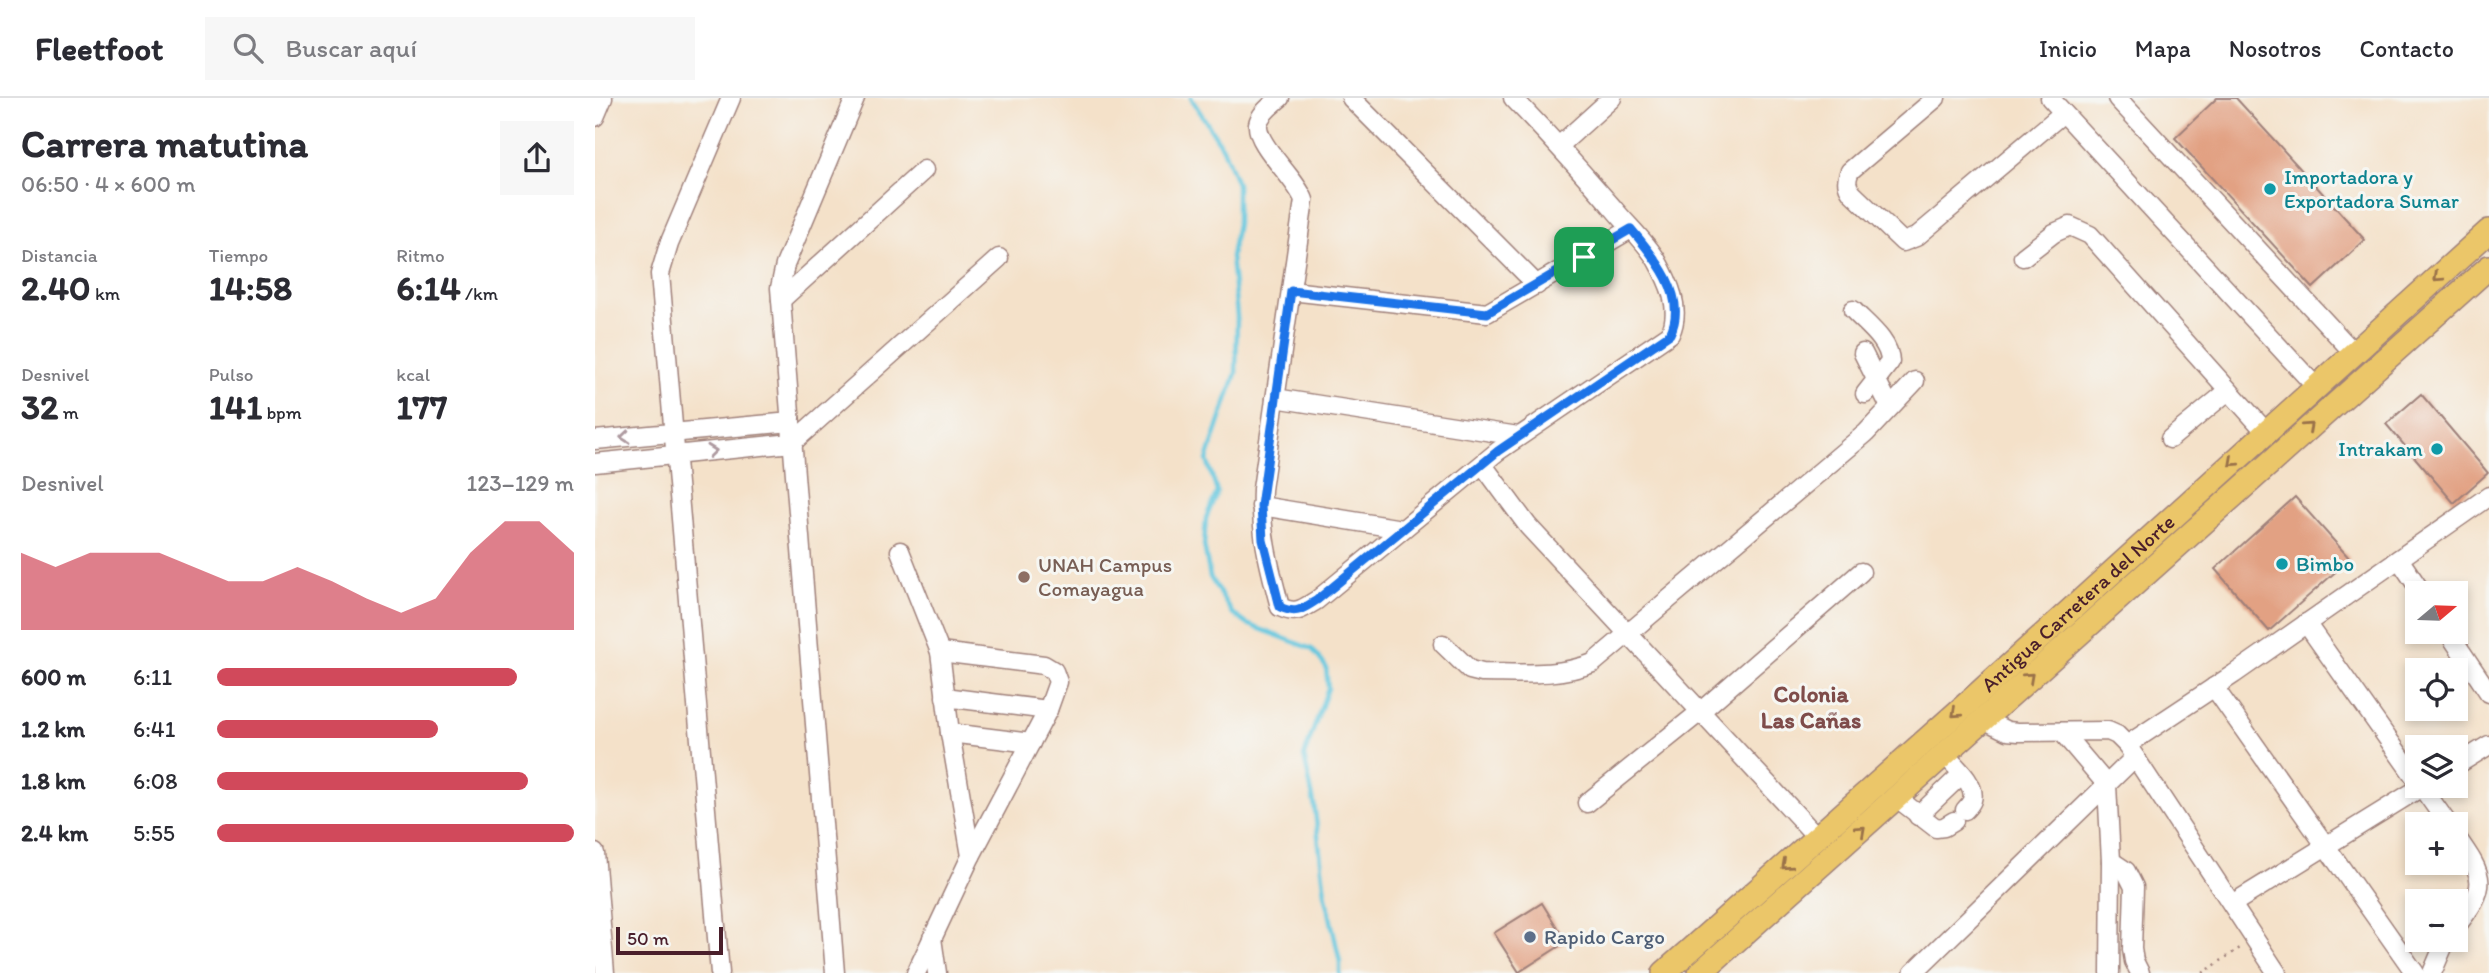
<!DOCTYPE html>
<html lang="es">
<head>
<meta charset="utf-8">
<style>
	body { margin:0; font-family:Itim,sans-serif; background:#f7f7f7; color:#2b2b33; height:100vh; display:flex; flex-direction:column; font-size:26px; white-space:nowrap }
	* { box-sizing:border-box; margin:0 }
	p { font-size:23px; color:#7c7c81 }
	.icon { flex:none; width:38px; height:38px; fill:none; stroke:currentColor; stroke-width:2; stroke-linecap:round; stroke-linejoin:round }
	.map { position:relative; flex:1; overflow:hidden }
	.sheet { display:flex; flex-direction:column; background:#fff; width:595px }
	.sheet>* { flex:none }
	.needle { width:46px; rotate:71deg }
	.fabs { position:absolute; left:1810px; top:483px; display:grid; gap:14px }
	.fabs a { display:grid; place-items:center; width:63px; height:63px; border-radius:0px; background:#fff; box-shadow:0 4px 10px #0003; font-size:35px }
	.scale { position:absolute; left:21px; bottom:18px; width:107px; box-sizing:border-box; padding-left:7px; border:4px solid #4a1f2b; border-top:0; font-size:19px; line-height:24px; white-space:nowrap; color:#4a1f2b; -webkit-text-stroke:5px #f6f6f2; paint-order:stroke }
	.pin { position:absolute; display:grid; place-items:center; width:60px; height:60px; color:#fff; margin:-30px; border-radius:14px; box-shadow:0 4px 10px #0006 }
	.round { display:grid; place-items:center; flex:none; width:74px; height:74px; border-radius:0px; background:#f7f7f7 }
	.overview { display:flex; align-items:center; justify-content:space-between; height:119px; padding:0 21px }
	h1 { font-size:38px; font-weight:700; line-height:52px }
	.figures { display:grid; grid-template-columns:repeat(3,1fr); gap:10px; height:119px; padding:7px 21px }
	.figures div { display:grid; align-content:center }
	.figures b { font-size:35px; font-weight:700 }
	.figures small { font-size:19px; font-weight:400 }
	.figures p { font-size:19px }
	.chart { height:196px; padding:14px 21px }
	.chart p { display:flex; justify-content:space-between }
	.chart svg { width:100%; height:126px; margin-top:7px; fill:#d1495b; opacity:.7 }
	ul { padding:0 21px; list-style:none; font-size:23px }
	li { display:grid; grid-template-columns:112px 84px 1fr; align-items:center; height:52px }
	li i { height:18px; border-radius:9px; background:#d1495b }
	header { display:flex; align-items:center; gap:42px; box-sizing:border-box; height:98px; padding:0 35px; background:#fff; border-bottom:2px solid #e1e1e2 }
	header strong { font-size:33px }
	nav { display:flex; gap:38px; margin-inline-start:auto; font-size:24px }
	.search { width:490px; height:63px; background:#f7f7f7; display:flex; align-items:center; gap:18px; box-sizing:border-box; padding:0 24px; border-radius:0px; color:#7c7c81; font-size:26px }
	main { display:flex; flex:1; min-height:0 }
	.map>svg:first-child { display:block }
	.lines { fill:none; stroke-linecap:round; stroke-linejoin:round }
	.stream { stroke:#60c6de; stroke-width:4.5 }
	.building { fill:#e2a183 }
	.minor-casing { stroke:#9f807a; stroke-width:21 }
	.major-casing { stroke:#9f807a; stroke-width:26 }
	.path { stroke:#9f807a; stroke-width:2.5; stroke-dasharray:2 5; stroke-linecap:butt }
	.minor { stroke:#fff; stroke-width:18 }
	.major { stroke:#ebc669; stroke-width:23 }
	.oneway { stroke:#9a724a }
	.oneway2 { stroke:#ae9aa0 }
	.route-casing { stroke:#fff; stroke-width:14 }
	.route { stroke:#1a73e8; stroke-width:9 }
	.culture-dot { fill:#0f9aa8; stroke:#f6f6f2; stroke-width:2.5 }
	.education-dot { fill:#8d6e63; stroke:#f6f6f2; stroke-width:2.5 }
	.service-dot { fill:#5c6f8a; stroke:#f6f6f2; stroke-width:2.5 }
	.labels { text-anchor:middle; stroke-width:6; stroke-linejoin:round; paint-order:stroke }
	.culture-label { font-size:21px; fill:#0d838f; stroke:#f6f6f2; text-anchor:start }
	.education-label { font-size:21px; fill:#785e54; stroke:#f6f6f2; text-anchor:start }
	.street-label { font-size:21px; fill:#4a1f2b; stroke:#f6f6f2 }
	.service-label { font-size:21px; fill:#4e5e75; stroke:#f6f6f2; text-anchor:start }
	.neighbourhood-label { font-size:23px; font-weight:bold; fill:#7f4c4a; stroke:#f6f6f2 }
</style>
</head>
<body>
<header>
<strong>Fleetfoot</strong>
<div class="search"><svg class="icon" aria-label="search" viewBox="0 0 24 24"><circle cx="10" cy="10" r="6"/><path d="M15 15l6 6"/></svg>Buscar aquí</div>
<nav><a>Inicio</a><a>Mapa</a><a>Nosotros</a><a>Contacto</a></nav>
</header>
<main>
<section class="sheet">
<div class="overview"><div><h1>Carrera matutina</h1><p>06:50 · 4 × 600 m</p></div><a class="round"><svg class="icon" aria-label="share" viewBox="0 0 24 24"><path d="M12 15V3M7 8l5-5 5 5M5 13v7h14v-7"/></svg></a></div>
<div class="figures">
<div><p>Distancia</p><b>2.40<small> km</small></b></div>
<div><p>Tiempo</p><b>14:58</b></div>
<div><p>Ritmo</p><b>6:14<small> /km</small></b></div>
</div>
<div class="figures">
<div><p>Desnivel</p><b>32<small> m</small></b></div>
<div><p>Pulso</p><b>141<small> bpm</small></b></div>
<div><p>kcal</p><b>177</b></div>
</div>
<div class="chart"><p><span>Desnivel</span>123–129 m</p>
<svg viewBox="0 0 160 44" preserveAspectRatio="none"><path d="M0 44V17L10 22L20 17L30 17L40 17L50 22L60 27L70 27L80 22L90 27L100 33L110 38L120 33L130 17L140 6L150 6L160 17V44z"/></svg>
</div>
<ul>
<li><b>600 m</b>6:11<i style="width:84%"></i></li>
<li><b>1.2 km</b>6:41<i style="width:62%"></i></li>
<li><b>1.8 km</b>6:08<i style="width:87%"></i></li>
<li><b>2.4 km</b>5:55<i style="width:100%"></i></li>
</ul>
</section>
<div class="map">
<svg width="1894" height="875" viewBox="0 0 1894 875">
	<rect width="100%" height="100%" fill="#f6f6f2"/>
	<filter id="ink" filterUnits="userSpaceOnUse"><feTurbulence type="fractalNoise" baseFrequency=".0143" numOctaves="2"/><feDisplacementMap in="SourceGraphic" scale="14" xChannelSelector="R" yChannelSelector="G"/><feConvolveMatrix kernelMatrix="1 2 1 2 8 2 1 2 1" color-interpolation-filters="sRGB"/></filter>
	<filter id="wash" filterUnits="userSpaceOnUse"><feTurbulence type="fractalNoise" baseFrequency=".00686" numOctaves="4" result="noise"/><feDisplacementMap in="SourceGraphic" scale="28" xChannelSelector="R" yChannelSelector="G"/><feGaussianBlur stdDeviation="1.57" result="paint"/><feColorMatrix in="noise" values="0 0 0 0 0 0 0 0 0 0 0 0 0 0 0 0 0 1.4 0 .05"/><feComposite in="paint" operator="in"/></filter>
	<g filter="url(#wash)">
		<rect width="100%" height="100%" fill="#f4e1c9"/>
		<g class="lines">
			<!-- stream -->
			<path class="stream" d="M596 0 628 50 642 86V125L636 159 642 218 641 275 612 362 622 394 611 420 609 447 615 479 637 515 652 526 717 551 731 569 733 590 709 658 719 705 730 795 745 864V875"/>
		</g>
		<g id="blocks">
			<!-- building -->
			<g class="building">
				<path d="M1622 0H1641L1770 142 1718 190 1580 40Z"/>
				<path d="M1826 296 1893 375 1859 405 1791 326Z"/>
				<path d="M1700 399 1755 461 1674 533 1620 471Z"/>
				<path d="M947 805 971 844 924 874 899 835Z"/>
			</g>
		</g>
	</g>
	<g filter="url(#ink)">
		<use href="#blocks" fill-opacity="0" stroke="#9f807a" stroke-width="2"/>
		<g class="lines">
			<!-- minor casing -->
			<g class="minor-casing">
				<g id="minor">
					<path d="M685 0C677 7 665 15 663 26 661 47 701 80 709 102L667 391C665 435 674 467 685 509 702 517 707 511 722 502L903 353 1075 236C1087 211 1074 184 1061 161 1050 143 1032 127 1019 111 986 73 953 36 918 0"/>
					<path d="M756 0 942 187"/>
					<path d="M1341 0 1255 73C1251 82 1251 87 1257 95L1308 144 1321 139 1468 15"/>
					<path d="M1455 0 1721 289"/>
					<path d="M1522 0 1759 255"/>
					<path d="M0 19 8 0"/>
					<path d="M964 48 1017 0"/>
					<path d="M1428 159 1459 135 1475 128 1495 137 1671 334"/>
					<path d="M696 193 892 215 1036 131"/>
					<path d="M186 202 329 72"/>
					<path d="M1258 212C1271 226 1295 243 1295 264L1270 296"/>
					<path d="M1268 255 1295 309"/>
					<path d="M680 300 923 338"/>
					<path d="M1575 341 1633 293"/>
					<path d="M0 342 196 324"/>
					<path d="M0 365 197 345 404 160"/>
					<path d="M888 367 933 428 1222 739"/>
					<path d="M666 408 807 431"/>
					<path d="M305 453 345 554 355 635 376 758 321 875"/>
					<path d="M1804 461 1827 495"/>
					<path d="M1711 525 1822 682"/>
					<path d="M1853 534 1894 595"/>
					<path d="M848 546 875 572 887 575C924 575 963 579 998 565L1271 335 1320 283"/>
					<path d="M345 554 449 567 459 573 463 584 453 612 376 758"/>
					<path d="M1619 589 1820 875"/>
					<path d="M350 599 453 612"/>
					<path d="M1388 621 1412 633 1423 634 1513 633 1522 637 1532 647 1682 875"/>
					<path d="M1467 634 1512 687 1516 763 1515 875"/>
					<path d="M355 635 436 645"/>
					<path d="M1532 647 1639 576 1894 398"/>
					<path d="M1350 657C1359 667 1382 686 1377 702 1376 706 1373 708 1370 712"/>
					<path d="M1860 668 1894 647"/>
					<path d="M1826 688 1853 726"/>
					<path d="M1302 700 1341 730 1349 729 1359 723"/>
					<path d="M992 705 1105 614 1266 474"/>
					<path d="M1323 718 1367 676"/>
					<path d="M1860 737C1891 781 1894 787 1860 830"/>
					<path d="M0 755 10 875"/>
					<path d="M1516 763 1531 773 1539 789 1537 851 1539 863 1545 875"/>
					<path d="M1637 806 1828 688"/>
					<path d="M337 840 342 875"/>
					<path d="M125 875 65 176 74 146 136 0"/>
					<path d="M240 875 185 190 190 167 260 0"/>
					<path d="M1318 875 1540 659"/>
					<path d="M1837 875 1851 842"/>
				</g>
			</g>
			<!-- major casing -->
			<g class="major-casing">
				<g id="major">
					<path id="s1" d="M1069 875 1374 604 1894 133"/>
					<path d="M1105 875 1894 169"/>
				</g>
			</g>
			<!-- path -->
			<path class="path" d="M1608 875 1645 850"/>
			<!-- minor -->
			<use href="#minor" class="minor"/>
			<!-- major -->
			<use href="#major" class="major"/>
		</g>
		<!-- one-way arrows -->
		<defs><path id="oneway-chevron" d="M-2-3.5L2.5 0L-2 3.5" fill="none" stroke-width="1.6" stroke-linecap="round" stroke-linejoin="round" transform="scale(1.75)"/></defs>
		<g class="oneway">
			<use href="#oneway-chevron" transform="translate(1843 179) rotate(138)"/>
			<use href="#oneway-chevron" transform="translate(1713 329) rotate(-42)"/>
			<use href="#oneway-chevron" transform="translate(1638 364) rotate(138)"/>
			<use href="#oneway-chevron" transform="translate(1434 579) rotate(-42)"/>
			<use href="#oneway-chevron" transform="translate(1361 615) rotate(138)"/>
			<use href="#oneway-chevron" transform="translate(1266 732) rotate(-42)"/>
			<use href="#oneway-chevron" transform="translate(1191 767) rotate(138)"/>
		</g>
		<g class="oneway2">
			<use href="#oneway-chevron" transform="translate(30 339) rotate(175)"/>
			<use href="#oneway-chevron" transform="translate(117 353) rotate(-6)"/>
		</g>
	</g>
	<g class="lines" filter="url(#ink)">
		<!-- route casing -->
		<g class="route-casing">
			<path id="route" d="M1036 131C1059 158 1094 199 1075 236L903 353 722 502C707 511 702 517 685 509L668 442 666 408 696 193 892 215Z"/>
		</g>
		<!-- route -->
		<use href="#route" class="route"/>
	</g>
	<!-- markers -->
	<g class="culture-dot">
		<circle cx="1675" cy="91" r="7"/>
		<circle cx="1842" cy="351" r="7"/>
		<circle cx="1687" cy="466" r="7"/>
	</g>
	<circle class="education-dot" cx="429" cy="479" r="7"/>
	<circle class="service-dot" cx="935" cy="839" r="7"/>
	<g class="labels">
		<!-- culture labels -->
		<g class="culture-label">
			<text x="1689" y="86">Importadora y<tspan x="1689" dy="24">Exportadora Sumar</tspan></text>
			<text x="1828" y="358" text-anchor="end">Intrakam</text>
			<text x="1701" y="473">Bimbo</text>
		</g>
		<!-- education labels -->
		<g class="education-label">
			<text x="443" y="474">UNAH Campus<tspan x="443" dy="24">Comayagua</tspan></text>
		</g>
		<!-- street labels -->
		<g class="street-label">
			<text dy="7" stroke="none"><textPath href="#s1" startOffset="555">Antigua Carretera del Norte</textPath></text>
		</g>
		<!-- service labels -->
		<g class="service-label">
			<text x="949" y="846">Rapido Cargo</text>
		</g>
		<!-- neighbourhood labels -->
		<g class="neighbourhood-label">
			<text x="1216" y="604">Colonia<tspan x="1216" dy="26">Las Cañas</tspan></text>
		</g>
	</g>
</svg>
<div class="fabs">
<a><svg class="needle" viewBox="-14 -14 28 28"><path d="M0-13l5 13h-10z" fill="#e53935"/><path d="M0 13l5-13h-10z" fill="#7c7c81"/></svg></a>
<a><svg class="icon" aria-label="locate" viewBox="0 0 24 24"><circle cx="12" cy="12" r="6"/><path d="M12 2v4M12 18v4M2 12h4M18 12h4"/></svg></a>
<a><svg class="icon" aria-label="layers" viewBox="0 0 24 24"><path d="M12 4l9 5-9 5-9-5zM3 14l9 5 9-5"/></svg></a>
<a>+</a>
<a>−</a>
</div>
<div class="scale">50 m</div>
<div class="pin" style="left:989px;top:159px;background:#1e9e55"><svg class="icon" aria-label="arrive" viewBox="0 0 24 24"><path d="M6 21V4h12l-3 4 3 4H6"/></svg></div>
</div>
</main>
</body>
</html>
